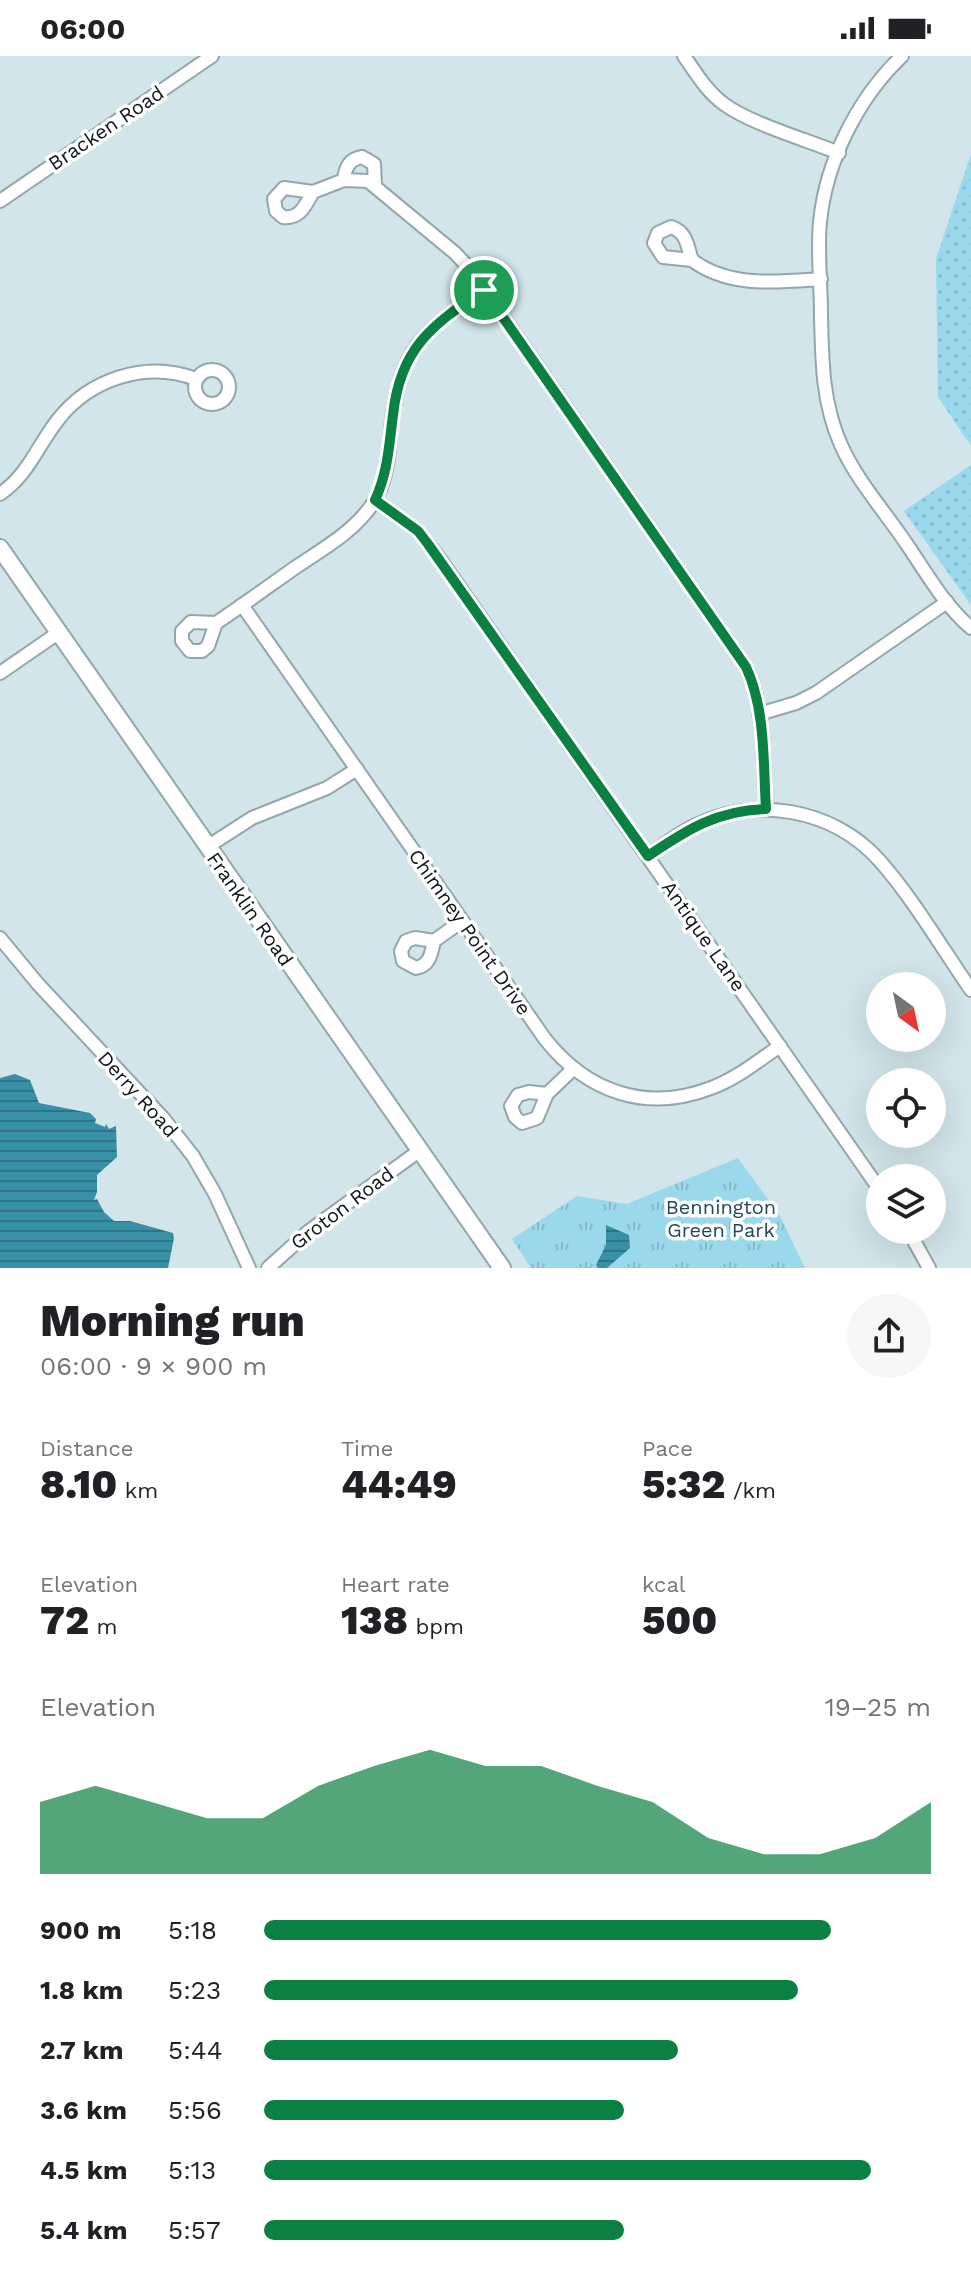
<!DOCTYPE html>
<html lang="en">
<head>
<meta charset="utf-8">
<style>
	body { margin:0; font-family:"Work Sans",sans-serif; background:#f6f6f6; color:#202124; height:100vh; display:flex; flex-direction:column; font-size:30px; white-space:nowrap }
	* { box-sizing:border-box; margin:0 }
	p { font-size:26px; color:#757577 }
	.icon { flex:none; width:44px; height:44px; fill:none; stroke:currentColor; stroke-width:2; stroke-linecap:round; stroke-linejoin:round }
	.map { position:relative; height:1212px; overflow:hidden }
	.sheet { display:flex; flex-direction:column; background:#fff; flex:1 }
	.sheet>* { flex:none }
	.needle { width:52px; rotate:147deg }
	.buttons { position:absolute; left:866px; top:916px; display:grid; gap:16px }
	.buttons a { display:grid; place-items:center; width:80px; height:80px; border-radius:50%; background:#fff; box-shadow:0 8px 32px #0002; font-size:40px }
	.pin { position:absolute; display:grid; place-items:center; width:68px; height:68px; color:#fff; margin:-34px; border:4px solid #fff; border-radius:50%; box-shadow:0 2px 8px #0007 }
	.round { display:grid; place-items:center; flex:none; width:84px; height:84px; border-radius:42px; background:#f6f6f6 }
	.overview { display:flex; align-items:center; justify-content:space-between; height:136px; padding:0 40px }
	h1 { font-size:44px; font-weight:800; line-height:60px }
	.stats { display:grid; grid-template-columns:repeat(3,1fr); gap:12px; height:136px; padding:8px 40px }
	.stats div { display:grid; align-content:center }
	.stats b { font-size:40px; font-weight:800 }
	.stats small { font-size:22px; font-weight:400 }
	.stats p { font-size:22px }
	.chart { height:224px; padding:16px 40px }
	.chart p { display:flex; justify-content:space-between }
	.chart svg { width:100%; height:144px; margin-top:8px; fill:#0b8043; opacity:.7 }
	ul { padding:0 40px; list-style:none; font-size:26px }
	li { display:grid; grid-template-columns:128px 96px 1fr; align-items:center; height:60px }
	li i { height:20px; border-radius:10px; background:#0b8043 }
	.status { display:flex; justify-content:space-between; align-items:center; height:56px; padding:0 40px; background:#fff; direction:ltr }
	.status svg { height:22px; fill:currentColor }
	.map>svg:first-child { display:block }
	.grass { fill:url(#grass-dots) }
	.park { fill:url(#park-tufts) }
	.water { fill:url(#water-rules) }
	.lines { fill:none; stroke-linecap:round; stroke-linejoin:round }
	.minor-casing { stroke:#93a6ab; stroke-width:16 }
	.tertiary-casing { stroke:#93a6ab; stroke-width:20 }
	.minor { stroke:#fff; stroke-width:12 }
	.tertiary { stroke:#fff; stroke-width:16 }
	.route-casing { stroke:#fff; stroke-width:16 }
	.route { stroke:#0b8043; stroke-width:10 }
	.labels { text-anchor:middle; stroke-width:7; stroke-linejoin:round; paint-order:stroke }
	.street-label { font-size:20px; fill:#0d1416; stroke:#fff }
	.park-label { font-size:20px; fill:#214953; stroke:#fff }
</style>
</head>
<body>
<div class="status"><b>06:00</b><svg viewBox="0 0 49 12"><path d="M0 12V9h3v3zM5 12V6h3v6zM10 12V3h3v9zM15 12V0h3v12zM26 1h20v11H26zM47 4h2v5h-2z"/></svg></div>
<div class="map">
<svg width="971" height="1212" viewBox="0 0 971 1212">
	<defs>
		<pattern id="grass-dots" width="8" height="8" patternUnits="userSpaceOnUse" patternTransform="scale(2)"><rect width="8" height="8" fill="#99d9eb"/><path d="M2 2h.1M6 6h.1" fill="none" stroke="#83b9c9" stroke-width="1.8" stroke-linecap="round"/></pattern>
		<pattern id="park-tufts" width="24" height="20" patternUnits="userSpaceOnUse" patternTransform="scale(2)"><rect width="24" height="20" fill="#99d9eb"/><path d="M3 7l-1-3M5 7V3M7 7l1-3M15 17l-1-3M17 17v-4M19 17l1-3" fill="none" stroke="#83b9c9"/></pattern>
		<pattern id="water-rules" width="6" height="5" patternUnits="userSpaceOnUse" patternTransform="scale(2)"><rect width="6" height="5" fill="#3790a6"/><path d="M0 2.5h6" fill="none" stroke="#2d7486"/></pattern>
	</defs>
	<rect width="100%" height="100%" fill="#d1e5eb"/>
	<!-- grass -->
	<g class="grass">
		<path d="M971 98V390L938 341 936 203Z"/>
		<path d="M971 409V549L904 455Z"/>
	</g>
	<!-- park -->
	<path class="park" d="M738 1102 780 1160 805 1212H531L512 1183 577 1140 627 1148Z"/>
	<!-- water -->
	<g class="water">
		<path d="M15 1018 30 1024 39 1047 90 1057 96 1063 95 1067 105 1071 106 1068 109 1073 116 1070 117 1101 97 1119V1136L94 1144 97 1143 104 1156 114 1165H130L173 1177 174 1182 168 1212H0V1022Z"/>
		<path d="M606 1169 629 1179 630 1192 607 1212H598L596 1209 606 1189Z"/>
	</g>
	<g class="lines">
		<!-- minor casing -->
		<g class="minor-casing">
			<g id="minor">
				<path d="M684 0C696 17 707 36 724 48 749 67 807 84 839 97"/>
				<path d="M902 0C858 42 826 105 820 166 817 196 821 227 821 258 822 303 822 347 841 389 857 425 886 457 908 490 927 518 945 550 971 572"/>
				<path d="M344 124C345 112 349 103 362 101L374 108 375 129"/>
				<path d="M313 136C305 149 301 163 283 161L276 155 274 143 284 132 313 136 344 124 368 125 455 197 470 213 746 611C766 653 763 707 766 753"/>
				<path d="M0 145 212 0"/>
				<path d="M692 204 663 201 654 187 658 177 671 171C687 176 687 190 692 204 729 232 777 226 821 223"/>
				<circle cx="212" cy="331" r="17"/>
				<path d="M0 438C28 419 37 391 57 365 89 323 146 304 196 323"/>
				<path d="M375 444 418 475 442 506 880 1134"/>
				<path d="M242 549 545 983C587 1036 646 1057 711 1032 736 1023 758 1005 780 990"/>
				<path d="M191 566 216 567 208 590 202 595H190L182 585V575Z"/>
				<path d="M216 567C243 549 269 530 296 511 324 492 357 474 375 444 387 423 389 397 391 373 399 295 421 276 484 234"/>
				<path d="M0 617 58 577"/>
				<path d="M759 658 796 647 816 637 947 546"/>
				<path d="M207 791 252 762 327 732 357 713"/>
				<path d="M648 800C663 790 677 778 694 770 755 739 833 753 879 804 912 841 942 892 971 934"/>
				<path d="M0 882 38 928 163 1062 193 1100 215 1138 249 1212"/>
				<path d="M434 885C431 898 430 909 416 912L403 905 401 895 406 885 415 882 434 885 462 865"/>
				<path d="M547 1038 529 1036 518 1039 511 1050 515 1061 522 1067 537 1062 547 1038 573 1013"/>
				<path d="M908 1174 929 1212"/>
				<path d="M268 1212 309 1175 419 1095"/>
			</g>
		</g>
		<!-- tertiary casing -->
		<g class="tertiary-casing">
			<path id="tertiary" d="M0 492 502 1212"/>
		</g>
		<!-- minor -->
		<use href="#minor" class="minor"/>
		<!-- tertiary -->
		<use href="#tertiary" class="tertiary"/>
	</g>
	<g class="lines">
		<!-- route casing -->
		<g class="route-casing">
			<path id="route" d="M484 234 746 611C766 654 763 707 766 753 716 755 688 773 648 800L428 488 418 475 375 444C388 416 389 389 393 359 400 292 432 269 484 234Z"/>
		</g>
		<!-- route -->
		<use href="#route" class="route"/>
	</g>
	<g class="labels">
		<!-- street labels -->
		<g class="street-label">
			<text transform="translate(106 72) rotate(-34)" y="7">Bracken Road</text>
			<text transform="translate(250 853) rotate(55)" y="7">Franklin Road</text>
			<text transform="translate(470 876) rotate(55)" y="7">Chimney Point Drive</text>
			<text transform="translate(704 880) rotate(55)" y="7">Antique Lane</text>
			<text transform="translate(138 1038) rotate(48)" y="7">Derry Road</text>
			<text transform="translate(342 1152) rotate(-37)" y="7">Groton Road</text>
		</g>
		<!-- park labels -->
		<g class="park-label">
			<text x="721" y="1158">Bennington<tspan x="721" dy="23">Green Park</tspan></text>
		</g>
	</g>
</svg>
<div class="buttons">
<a><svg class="needle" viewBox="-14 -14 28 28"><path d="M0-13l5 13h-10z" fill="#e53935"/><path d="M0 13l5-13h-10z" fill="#757577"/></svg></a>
<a><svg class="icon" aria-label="locate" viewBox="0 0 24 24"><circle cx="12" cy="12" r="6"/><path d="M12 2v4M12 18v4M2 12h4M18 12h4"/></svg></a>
<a><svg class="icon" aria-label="layers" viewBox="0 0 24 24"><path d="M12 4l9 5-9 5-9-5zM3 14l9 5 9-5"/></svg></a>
</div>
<div class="pin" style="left:484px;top:234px;background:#1e9e55"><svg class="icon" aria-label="arrive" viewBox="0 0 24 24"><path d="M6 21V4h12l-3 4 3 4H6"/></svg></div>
</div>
<section class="sheet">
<div class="overview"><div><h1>Morning run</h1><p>06:00 · 9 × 900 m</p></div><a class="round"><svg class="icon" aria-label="share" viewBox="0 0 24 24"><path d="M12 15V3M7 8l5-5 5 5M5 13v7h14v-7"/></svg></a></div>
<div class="stats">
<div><p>Distance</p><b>8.10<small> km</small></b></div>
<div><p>Time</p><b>44:49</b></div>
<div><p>Pace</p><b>5:32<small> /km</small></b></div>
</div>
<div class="stats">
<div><p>Elevation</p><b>72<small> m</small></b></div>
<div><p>Heart rate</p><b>138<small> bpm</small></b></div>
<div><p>kcal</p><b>500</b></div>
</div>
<div class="chart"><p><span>Elevation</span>19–25 m</p>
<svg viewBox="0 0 160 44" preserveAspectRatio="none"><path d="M0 44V22L10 17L20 22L30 27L40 27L50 17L60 11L70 6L80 11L90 11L100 17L110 22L120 33L130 38L140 38L150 33L160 22V44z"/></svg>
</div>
<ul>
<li><b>900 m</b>5:18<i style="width:85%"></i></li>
<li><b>1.8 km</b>5:23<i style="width:80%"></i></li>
<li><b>2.7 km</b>5:44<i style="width:62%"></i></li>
<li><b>3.6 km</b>5:56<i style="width:54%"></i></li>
<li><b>4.5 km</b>5:13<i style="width:91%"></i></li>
<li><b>5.4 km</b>5:57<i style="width:54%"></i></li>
</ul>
</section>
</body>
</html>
